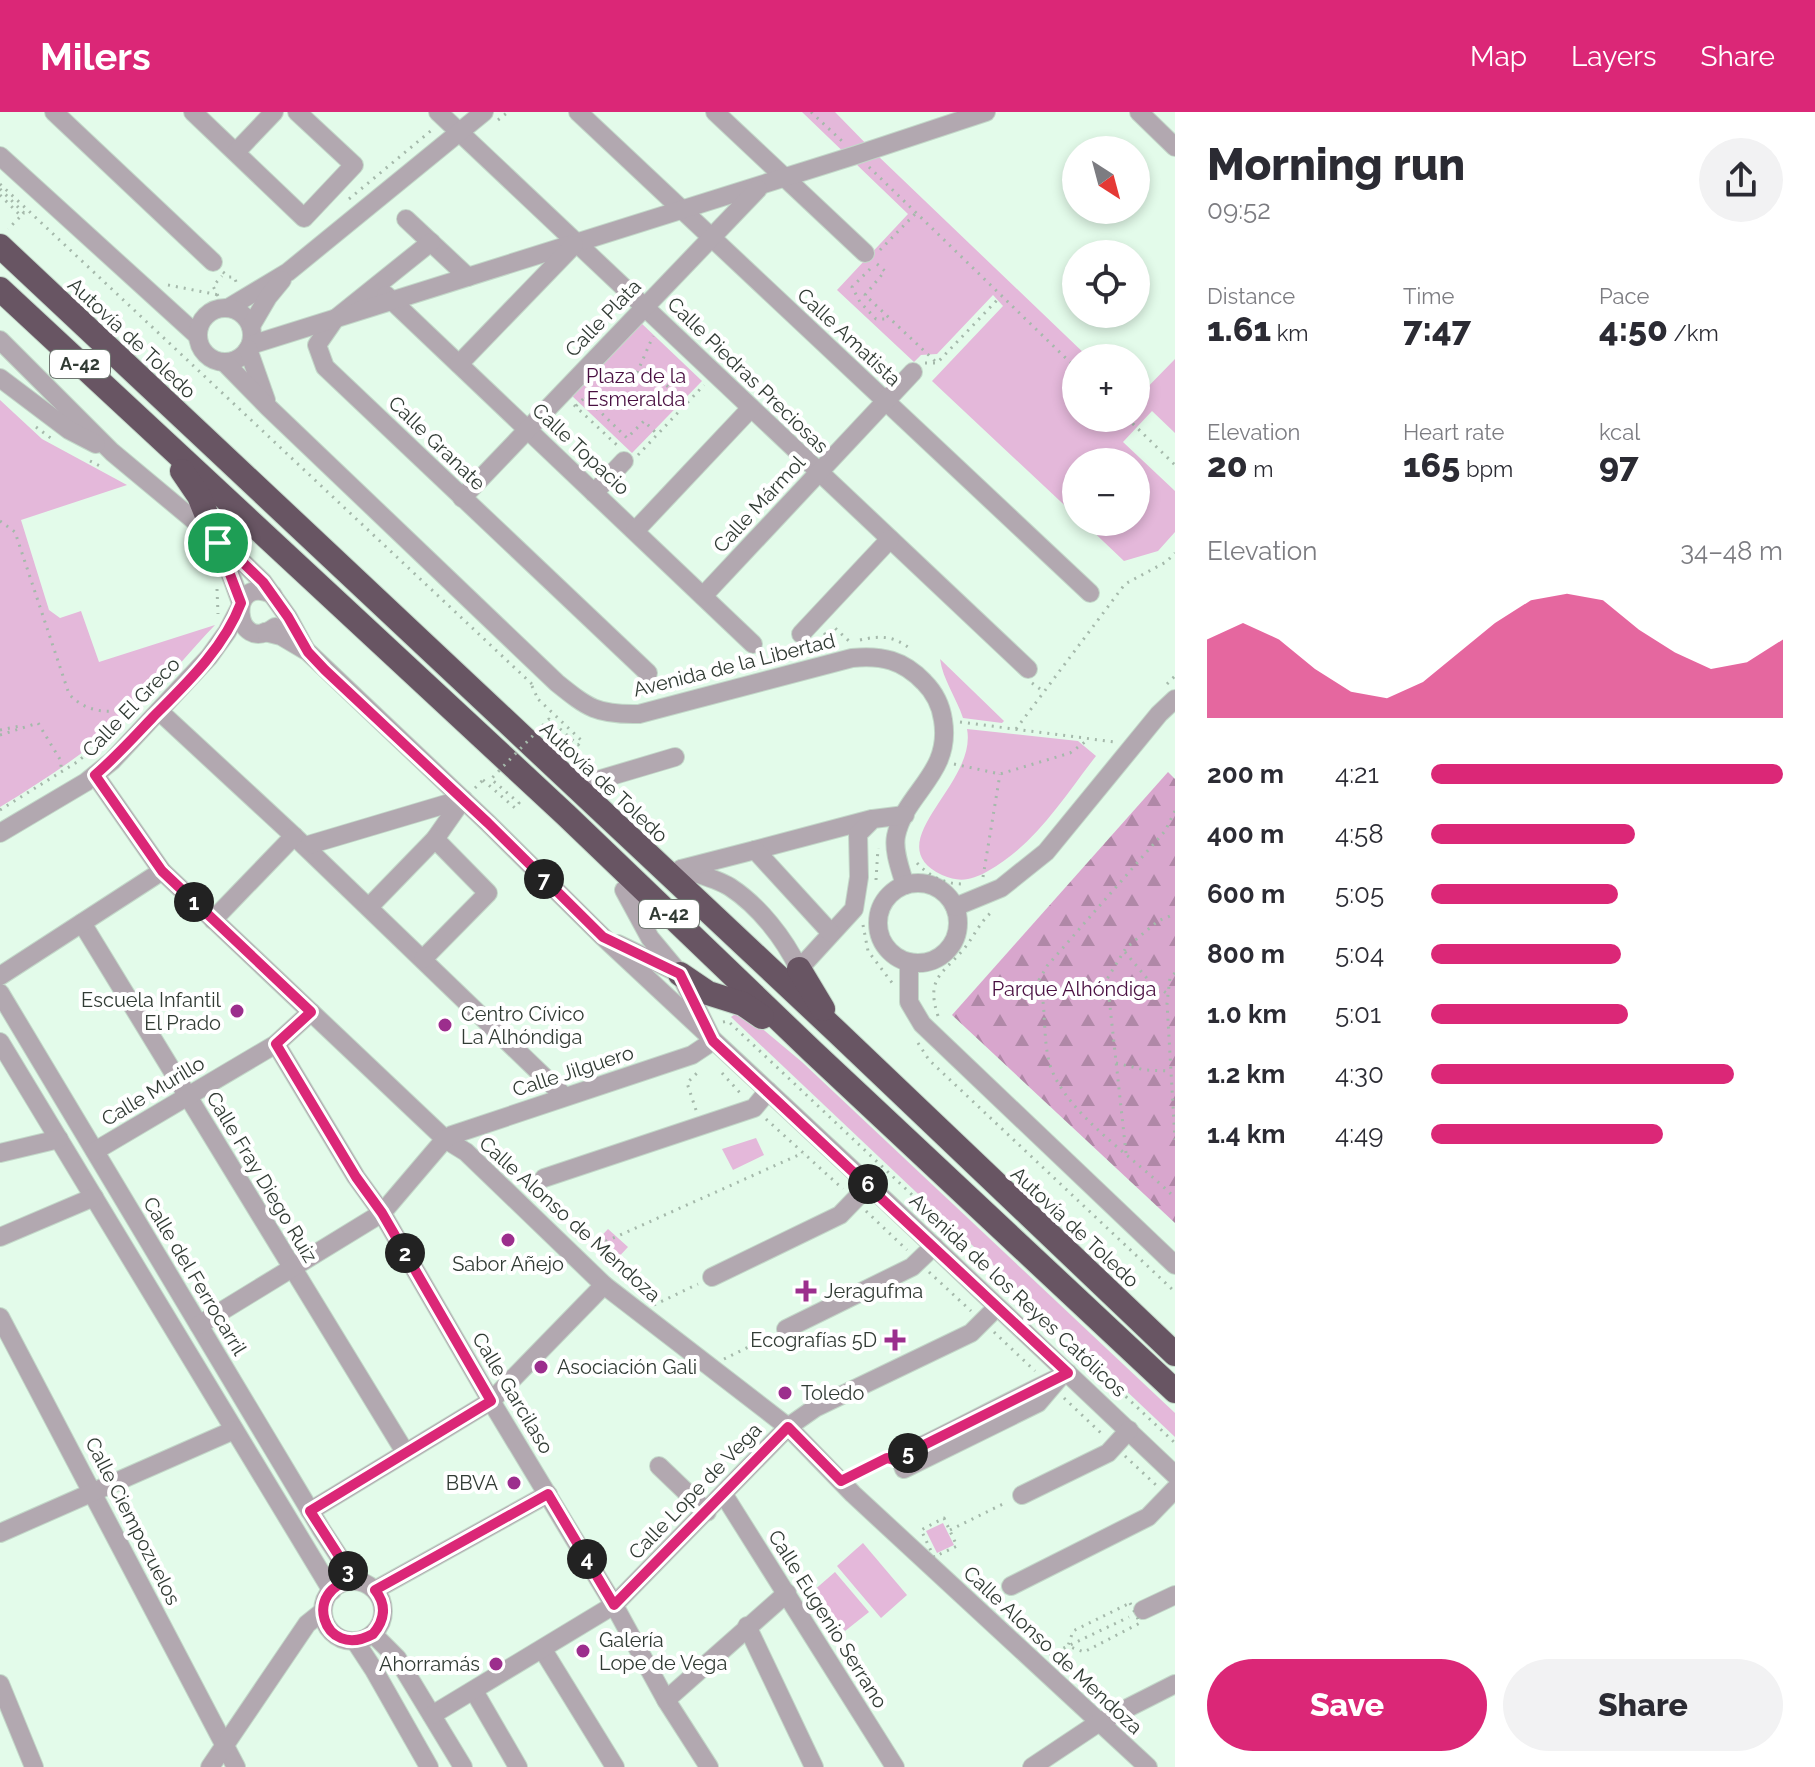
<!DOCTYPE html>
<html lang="en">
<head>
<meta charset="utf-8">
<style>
	body { margin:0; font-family:Raleway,sans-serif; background:#f2f2f3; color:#2b2b33; height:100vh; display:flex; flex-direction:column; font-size:30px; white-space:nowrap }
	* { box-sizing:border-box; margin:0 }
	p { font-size:26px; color:#7c7c81 }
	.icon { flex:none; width:44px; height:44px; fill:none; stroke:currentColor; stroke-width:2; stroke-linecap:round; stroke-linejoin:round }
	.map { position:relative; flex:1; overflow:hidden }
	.drawer { display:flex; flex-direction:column; background:#fff; width:640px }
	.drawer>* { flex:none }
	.needle { width:52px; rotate:144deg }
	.buttons { position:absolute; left:1062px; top:24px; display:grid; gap:16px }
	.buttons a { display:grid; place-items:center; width:88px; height:88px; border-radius:50%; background:#fff; box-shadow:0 4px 12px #0003; font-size:40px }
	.pin { position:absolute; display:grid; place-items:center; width:68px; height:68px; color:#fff; margin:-34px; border:4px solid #fff; border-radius:50%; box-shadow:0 2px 8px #0007 }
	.km { position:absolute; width:40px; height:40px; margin:-20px; border-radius:50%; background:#222; color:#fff; font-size:22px; line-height:40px; text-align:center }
	.round { display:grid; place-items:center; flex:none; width:84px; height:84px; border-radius:42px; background:#f2f2f3 }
	.head { display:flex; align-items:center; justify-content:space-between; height:136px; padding:0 32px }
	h1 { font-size:44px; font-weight:800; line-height:60px }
	.figures { display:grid; grid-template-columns:repeat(3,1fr); gap:12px; height:136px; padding:8px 32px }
	.figures div { display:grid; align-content:center }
	.figures b { font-size:34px; font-weight:800 }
	.figures small { font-size:22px; font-weight:400 }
	.figures p { font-size:22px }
	.chart { height:224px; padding:16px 32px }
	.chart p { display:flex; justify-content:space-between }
	.chart svg { width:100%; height:144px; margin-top:8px; fill:#db2777; opacity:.7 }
	.cta { display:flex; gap:16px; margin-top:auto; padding:16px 32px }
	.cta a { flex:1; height:92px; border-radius:48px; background:#db2777; color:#fff; font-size:32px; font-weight:800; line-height:92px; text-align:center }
	.cta a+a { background:#f2f2f3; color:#2b2b33 }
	ul { padding:0 32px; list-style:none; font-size:26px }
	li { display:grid; grid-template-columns:128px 96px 1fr; align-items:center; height:60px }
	li i { height:20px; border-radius:10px; background:#db2777 }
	header { display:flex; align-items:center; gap:48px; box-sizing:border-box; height:112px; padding:0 40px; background:#db2777; color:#fff }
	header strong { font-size:38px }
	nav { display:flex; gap:44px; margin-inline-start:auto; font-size:28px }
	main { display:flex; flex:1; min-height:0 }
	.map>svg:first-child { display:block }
	.green { fill:#e4b8da }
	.forest { fill:url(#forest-firs) }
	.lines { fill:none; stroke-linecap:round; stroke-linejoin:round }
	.minor-casing { stroke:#c3d8c9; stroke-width:20 }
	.highway-casing { stroke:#c3d8c9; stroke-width:26 }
	.path { stroke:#a5b9ab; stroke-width:3; stroke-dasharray:2 6; stroke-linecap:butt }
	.minor { stroke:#b2a8b0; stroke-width:18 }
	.highway { stroke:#685563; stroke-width:24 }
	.path-bridge { stroke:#a5b9ab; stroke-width:3; stroke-dasharray:2 6; stroke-linecap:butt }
	.route-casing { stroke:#fff; stroke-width:16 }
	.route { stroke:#db2777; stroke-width:10 }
	.poi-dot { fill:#9c2e8d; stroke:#fff; stroke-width:3 }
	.labels { text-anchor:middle; stroke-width:8; stroke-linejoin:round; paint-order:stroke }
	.shield { fill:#fff; stroke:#6f7671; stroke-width:2 }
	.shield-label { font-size:18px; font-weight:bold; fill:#313b34 }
	.street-label { font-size:20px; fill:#313b34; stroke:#fff }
	.park-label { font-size:20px; fill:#490f41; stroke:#fff }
	.poi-label { font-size:20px; fill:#313b34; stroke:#fff; text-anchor:start }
</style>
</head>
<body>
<header>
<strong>Milers</strong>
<nav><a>Map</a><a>Layers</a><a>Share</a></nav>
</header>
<main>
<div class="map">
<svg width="1175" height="1655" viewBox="0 0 1175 1655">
	<defs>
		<pattern id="forest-firs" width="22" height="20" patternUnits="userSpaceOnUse" patternTransform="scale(2)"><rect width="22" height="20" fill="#d8a6cd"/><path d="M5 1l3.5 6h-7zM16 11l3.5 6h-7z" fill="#b088a7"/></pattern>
	</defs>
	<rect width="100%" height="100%" fill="#e3fbea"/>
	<!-- green -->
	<g class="green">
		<path d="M802 0H835L877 43 1089 246H1076V306H1136V287L1175 247V321L1152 299 1123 330 1175 379V420L1158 439 1124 449 1083 410H1136V350H1076V404L932 269 1003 194 993 183 937 242 921 243 914 250 837 178 908 102Z"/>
		<path d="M639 209 702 269 632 341 570 282Z"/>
		<path d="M0 288 42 327 127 373 21 408 49 498 60 506 81 499 99 550 215 513C192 537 171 563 149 585 104 628 53 663 0 695Z"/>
		<path d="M940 547 1004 609 1002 611 963 606C956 585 943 568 940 547Z"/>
		<path d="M967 617 1078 629 1096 644C1064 685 1035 733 988 759 972 768 960 771 942 763 875 731 978 673 967 617Z"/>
		<path d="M738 900 746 903 802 950 1175 1301V1325L731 905Z"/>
		<path d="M756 1026 764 1043 733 1058 722 1037Z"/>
		<path d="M608 1117 628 1135 614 1150 594 1132Z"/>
		<path d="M943 1411 954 1433 937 1441 926 1419Z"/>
		<path d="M863 1431 907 1483 881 1506 837 1454Z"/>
		<path d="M835 1460 869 1500 845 1519 812 1480Z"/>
	</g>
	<!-- forest -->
	<path class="forest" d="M1168 660 1175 667V1111L952 903Z"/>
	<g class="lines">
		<!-- minor casing -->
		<g class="minor-casing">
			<g id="minor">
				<path d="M54 0 213 150"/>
				<path d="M193 0 304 106 354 53 297 0"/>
				<path d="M438 0 1028 557"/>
				<path d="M578 0 1090 481"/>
				<path d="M715 0 865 141"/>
				<path d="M1139 0 1175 35"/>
				<path d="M236 40 274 0"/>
				<path d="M0 44 198 224"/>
				<path d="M406 107 468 165"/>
				<path d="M431 130 335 207 317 233 325 255 648 561"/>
				<path d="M386 183 753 532"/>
				<path d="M228 196 288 160 484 0"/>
				<circle cx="225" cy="223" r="27"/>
				<path d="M251 214 268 185 282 168"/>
				<path d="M0 228 112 340 232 440 263 470 288 505 306 538"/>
				<path d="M251 233 856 43 986 0"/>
				<path d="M248 237 266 288"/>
				<path d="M224 250 268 295 557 571C588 596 597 603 639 602L852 546C882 543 903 548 924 570 934 580 941 594 943 608 952 662 905 680 896 724 893 739 901 759 905 773"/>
				<path d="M459 252 574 133"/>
				<path d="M0 266 69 318 96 332"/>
				<path d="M594 381 624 349"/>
				<path d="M462 386 758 77"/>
				<path d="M635 419 751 296"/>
				<path d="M220 433 241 491"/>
				<path d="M273 483C226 459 233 546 275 515"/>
				<path d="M703 484 913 260"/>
				<path d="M265 520 281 524 308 540 488 711 603 825 886 1089 1175 1363"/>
				<path d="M801 522 890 427"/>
				<path d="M159 599 294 724 564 984"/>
				<path d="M95 663 162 759 445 1027 466 1040 604 1173 788 1315 853 1382 1148 1655"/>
				<path d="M574 675 675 645"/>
				<path d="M0 721 86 670 112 649 209 545 227 520 240 495"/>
				<path d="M305 734 463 687"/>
				<path d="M755 738 872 707"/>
				<path d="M681 757C697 762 716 766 730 775 759 794 784 826 799 857L854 797 859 765 858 722 873 707 905 703"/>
				<path d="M681 757 755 738 831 821"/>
				<circle cx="918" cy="811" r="40"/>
				<path d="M369 795 435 727 463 687"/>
				<path d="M955 795 1001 776 1046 740 1159 602 1175 587"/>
				<path d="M213 808 294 724"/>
				<path d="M82 811 405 1340"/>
				<path d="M618 832 674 859"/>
				<path d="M423 847 488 781 435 727"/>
				<path d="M909 850V890L922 912 1175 1153"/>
				<path d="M0 864 162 759"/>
				<path d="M0 881 321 1417 355 1469"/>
				<path d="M0 930 332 1479"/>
				<path d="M276 932 356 1065 382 1101 491 1289 614 1493 666 1588 709 1655"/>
				<path d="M95 1039 276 932 311 900"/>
				<path d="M0 1041 59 1027"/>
				<path d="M544 1066 754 996 768 979"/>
				<path d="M0 1125 94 1085"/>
				<path d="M712 1165 840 1103 869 1073"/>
				<path d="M0 1205 236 1655"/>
				<path d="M199 1213 382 1101 445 1027 452 1023 692 943 713 929 680 862 650 826 624 778"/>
				<path d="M786 1217 912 1155 934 1134"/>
				<path d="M1061 1264 1038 1291 904 1357 899 1345C955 1318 1011 1288 1068 1261"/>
				<path d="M659 1354 707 1400"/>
				<path d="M724 1383 895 1655"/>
				<path d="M1022 1383 1108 1341 1129 1318"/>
				<path d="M310 1399 491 1289 604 1173"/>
				<path d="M0 1421 234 1318"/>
				<circle cx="353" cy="1499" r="30"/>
				<path d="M1011 1474 1148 1405 1175 1377"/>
				<path d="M375 1478 548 1382"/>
				<path d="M1143 1498 1175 1483"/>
				<path d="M747 1514 814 1655"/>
				<path d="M373 1522 397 1546 463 1655"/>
				<path d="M355 1529 374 1558 429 1655"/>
				<path d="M543 1538 615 1655"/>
				<path d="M0 1572 34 1655"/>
				<path d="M474 1579 518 1655"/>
				<path d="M666 1588 787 1481"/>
				<path d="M432 1603 614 1493 788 1315 815 1296 971 1221 997 1195"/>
				<path d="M210 1655 307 1512 322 1500"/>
				<path d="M1032 1655 1098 1611 1175 1572"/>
			</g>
		</g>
		<!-- highway casing -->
		<g class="highway-casing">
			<g id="highway">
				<path d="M0 134 836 919 1175 1242"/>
				<path d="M0 177 566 703 813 940 1175 1279"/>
				<path d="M182 359 199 384 218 431"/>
				<path d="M799 857 823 897"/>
				<path d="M680 862 708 881 743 892 762 905"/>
			</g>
		</g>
		<!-- path -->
		<g class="path">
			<path d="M811 0 843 30"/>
			<path d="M498 8 508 0"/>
			<path d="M869 55 1076 256"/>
			<path d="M0 72 533 573"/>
			<path d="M0 77 24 101 27 98"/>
			<path d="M0 83 21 104 8 117"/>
			<path d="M349 87 433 17"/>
			<path d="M880 138 916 101"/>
			<path d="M877 152 885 159 865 183 937 251"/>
			<path d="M870 157 852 175 860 190 876 207H890"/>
			<path d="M223 160 229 165H234L237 172"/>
			<path d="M168 173 219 183"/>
			<path d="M218 184 213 174 222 164"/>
			<path d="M925 251H937L1000 185"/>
			<path d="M637 261 653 224"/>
			<path d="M585 285 627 326 644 309 656 321"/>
			<path d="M574 293 618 334"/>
			<path d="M576 294C616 253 645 248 686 291"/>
			<path d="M1127 306 1175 353"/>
			<path d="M36 315 52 327"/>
			<path d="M638 343 704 273"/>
			<path d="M90 349 104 356"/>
			<path d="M0 409 15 420 69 582C88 603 115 602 140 594"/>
			<path d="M186 425 198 436"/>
			<path d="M217 477 218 502"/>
			<path d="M824 521 827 524 835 516 850 530"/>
			<path d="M860 528C882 523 894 524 912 538"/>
			<path d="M1032 571 1044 580"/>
			<path d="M1167 572 1175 564"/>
			<path d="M532 574 538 587"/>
			<path d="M960 610 1115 630"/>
			<path d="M1016 617 1125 472 1166 450 1175 441"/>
			<path d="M0 618 20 614"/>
			<path d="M0 623 38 611 61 649V660"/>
			<path d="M954 652 1000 662 1070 641 1089 627"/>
			<path d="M475 676 483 668"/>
			<path d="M0 698 77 650 118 616"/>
			<path d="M1175 699 1165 719 1047 854 1039 868C1047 896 1042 925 1050 953 1066 1003 1138 1048 1175 1086"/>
			<path d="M917 751C929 764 944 772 963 772"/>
			<path d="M983 765 1000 662"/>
			<path d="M876 768 878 736"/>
			<path d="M863 813 868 839 893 872"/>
			<path d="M1125 840 1150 870 1168 882"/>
			<path d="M1175 861 1170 866 1167 891 1175 1028"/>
			<path d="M938 904C926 867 941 863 963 838 974 825 980 809 994 798"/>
			<path d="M723 910 728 909 1175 1331"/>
			<path d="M918 931 929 948 1175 1180"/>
			<path d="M1116 951 1145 958 1170 959"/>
			<path d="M722 961 741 982"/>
			<path d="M696 998 687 971 698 960"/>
			<path d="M766 1007 843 1077"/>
			<path d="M1126 1041 1107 867 1126 836 1158 809 1175 802"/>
			<path d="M866 1099 907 1138"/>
			<path d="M591 1136 803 1041"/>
			<path d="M929 1160 971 1199"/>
			<path d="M654 1193 698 1172"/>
			<path d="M994 1220 1035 1259"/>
			<path d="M724 1247 771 1224"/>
			<path d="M1064 1286 1102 1322"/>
			<path d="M1125 1344 1157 1374"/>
			<path d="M855 1361 884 1347"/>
			<path d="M944 1406 957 1434 934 1445 921 1418Z"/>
			<path d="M950 1418 1007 1390"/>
			<path d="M1130 1491 1140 1511 1084 1540 1068 1534 1073 1519Z"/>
			<path d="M1049 1543 1129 1505"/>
		</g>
		<!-- minor -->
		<use href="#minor" class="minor"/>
		<!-- highway -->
		<use href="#highway" class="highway"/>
		<!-- path-bridge -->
		<path class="path-bridge" d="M483 668 515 696 519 691 491 667 549 607 578 633 582 629 538 587"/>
	</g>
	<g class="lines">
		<!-- route casing -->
		<g class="route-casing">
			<path id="route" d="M218 431 232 440 263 470 288 505 308 540 325 558 488 711 603 825 680 862 713 929 1068 1261 894 1348 887 1346 841 1369 788 1315 614 1493 548 1382 375 1478C387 1493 385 1508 373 1522 322 1550 301 1473 355 1469L310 1399 491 1289 382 1101 356 1065 276 932 311 900 162 759 95 663C116 645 134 625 153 605 186 572 224 536 241 491Z"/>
		</g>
		<!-- route -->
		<use href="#route" class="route"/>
	</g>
	<!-- markers -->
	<g class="poi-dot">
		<circle cx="237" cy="899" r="8"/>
		<circle cx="445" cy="913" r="8"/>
		<circle cx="508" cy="1128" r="8"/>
		<path d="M802 1167h8v8h8v8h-8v8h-8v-8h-8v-8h8z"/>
		<path d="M891 1216h8v8h8v8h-8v8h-8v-8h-8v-8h8z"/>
		<circle cx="541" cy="1255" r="8"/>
		<circle cx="785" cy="1281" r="8"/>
		<circle cx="514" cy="1371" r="8"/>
		<circle cx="583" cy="1539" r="8"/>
		<circle cx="496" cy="1552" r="8"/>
	</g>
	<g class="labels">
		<!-- shield labels -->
		<g class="shield">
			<rect x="50" y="238" width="60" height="28" rx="6"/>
			<rect x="639" y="788" width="60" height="28" rx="6"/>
		</g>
		<g class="shield-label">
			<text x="80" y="258">A-42</text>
			<text x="669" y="808">A-42</text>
		</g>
		<!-- street labels -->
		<g class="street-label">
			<text transform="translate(603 206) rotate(-46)" y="7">Calle Plata</text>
			<text transform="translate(849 225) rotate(43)" y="7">Calle Amatista</text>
			<text transform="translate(132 226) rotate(43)" y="7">Autovía de Toledo</text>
			<text transform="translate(748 263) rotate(44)" y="7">Calle Piedras Preciosas</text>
			<text transform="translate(437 331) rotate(44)" y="7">Calle Granate</text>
			<text transform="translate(581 337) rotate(43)" y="7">Calle Topacio</text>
			<text transform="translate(759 392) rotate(-47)" y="7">Calle Mármol</text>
			<text transform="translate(734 553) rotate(-14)" y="7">Avenida de la Libertad</text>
			<text transform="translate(131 595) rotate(-46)" y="7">Calle El Greco</text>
			<text transform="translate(604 670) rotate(43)" y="7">Autovía de Toledo</text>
			<text transform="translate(573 959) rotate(-18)" y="7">Calle Jilguero</text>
			<text transform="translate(153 979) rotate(-31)" y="7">Calle Murillo</text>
			<text transform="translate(262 1065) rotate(59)" y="7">Calle Fray Diego Ruiz</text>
			<text transform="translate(570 1107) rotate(42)" y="7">Calle Alonso de Mendoza</text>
			<text transform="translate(1075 1115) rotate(43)" y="7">Autovía de Toledo</text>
			<text transform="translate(195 1164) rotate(59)" y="7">Calle del Ferrocarril</text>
			<text transform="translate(1018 1183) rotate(43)" y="7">Avenida de los Reyes Católicos</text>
			<text transform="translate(513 1281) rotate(59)" y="7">Calle Garcilaso</text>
			<text transform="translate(695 1379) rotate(-46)" y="7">Calle Lope de Vega</text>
			<text transform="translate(133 1409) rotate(63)" y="7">Calle Ciempozuelos</text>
			<text transform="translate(828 1507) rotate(58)" y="7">Calle Eugenio Serrano</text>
			<text transform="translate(1053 1538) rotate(43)" y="7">Calle Alonso de Mendoza</text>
		</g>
		<!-- park labels -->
		<g class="park-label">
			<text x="636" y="271">Plaza de la<tspan x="636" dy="23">Esmeralda</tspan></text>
			<text x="1074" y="884">Parque Alhóndiga</text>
		</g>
		<!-- poi labels -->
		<g class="poi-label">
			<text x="221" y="895" text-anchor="end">Escuela Infantil<tspan x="221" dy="23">El Prado</tspan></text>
			<text x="461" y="909">Centro Cívico<tspan x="461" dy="23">La Alhóndiga</tspan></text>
			<text x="508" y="1159" text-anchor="middle">Sabor Añejo</text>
			<text x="824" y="1186">Jeragufma</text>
			<text x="877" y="1235" text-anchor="end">Ecografías 5D</text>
			<text x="557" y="1262">Asociación Gali</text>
			<text x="801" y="1288">Toledo</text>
			<text x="498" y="1378" text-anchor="end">BBVA</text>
			<text x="599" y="1535">Galería<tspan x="599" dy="23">Lope de Vega</tspan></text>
			<text x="480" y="1559" text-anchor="end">Ahorramás</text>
		</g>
	</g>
</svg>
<div class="buttons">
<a><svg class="needle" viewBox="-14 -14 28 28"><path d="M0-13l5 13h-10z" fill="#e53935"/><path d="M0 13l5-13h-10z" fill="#7c7c81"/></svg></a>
<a><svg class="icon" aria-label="locate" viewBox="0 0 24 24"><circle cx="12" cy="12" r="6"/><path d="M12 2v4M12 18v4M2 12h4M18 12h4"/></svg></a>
<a>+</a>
<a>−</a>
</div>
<div class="pin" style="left:218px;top:431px;background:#1e9e55"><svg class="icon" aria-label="arrive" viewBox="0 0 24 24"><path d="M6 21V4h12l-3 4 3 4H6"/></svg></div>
<b class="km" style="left:194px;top:790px">1</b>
<b class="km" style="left:405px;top:1141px">2</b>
<b class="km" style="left:348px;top:1459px">3</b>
<b class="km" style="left:587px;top:1447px">4</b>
<b class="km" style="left:908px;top:1341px">5</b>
<b class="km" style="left:868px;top:1072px">6</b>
<b class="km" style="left:544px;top:767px">7</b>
</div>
<section class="drawer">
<div class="head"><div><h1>Morning run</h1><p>09:52</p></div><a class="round"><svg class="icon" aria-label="share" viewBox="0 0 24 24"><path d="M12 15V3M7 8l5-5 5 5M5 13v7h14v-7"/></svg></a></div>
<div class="figures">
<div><p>Distance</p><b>1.61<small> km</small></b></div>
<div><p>Time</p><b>7:47</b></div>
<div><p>Pace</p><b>4:50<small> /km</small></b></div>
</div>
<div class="figures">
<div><p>Elevation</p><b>20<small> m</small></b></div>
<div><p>Heart rate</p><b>165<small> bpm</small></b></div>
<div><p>kcal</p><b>97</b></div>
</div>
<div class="chart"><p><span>Elevation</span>34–48 m</p>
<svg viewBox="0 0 160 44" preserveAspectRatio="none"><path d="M0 44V20L10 15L20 20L30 29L40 36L50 38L60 33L70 24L80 15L90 8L100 6L110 8L120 17L130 24L140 29L150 27L160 20V44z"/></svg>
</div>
<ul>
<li><b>200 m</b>4:21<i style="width:100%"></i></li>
<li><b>400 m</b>4:58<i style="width:58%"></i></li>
<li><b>600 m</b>5:05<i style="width:53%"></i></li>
<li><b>800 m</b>5:04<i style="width:54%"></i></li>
<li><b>1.0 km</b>5:01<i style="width:56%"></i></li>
<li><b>1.2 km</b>4:30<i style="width:86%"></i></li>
<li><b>1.4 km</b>4:49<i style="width:66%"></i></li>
</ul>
<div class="cta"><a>Save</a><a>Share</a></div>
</section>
</main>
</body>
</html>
